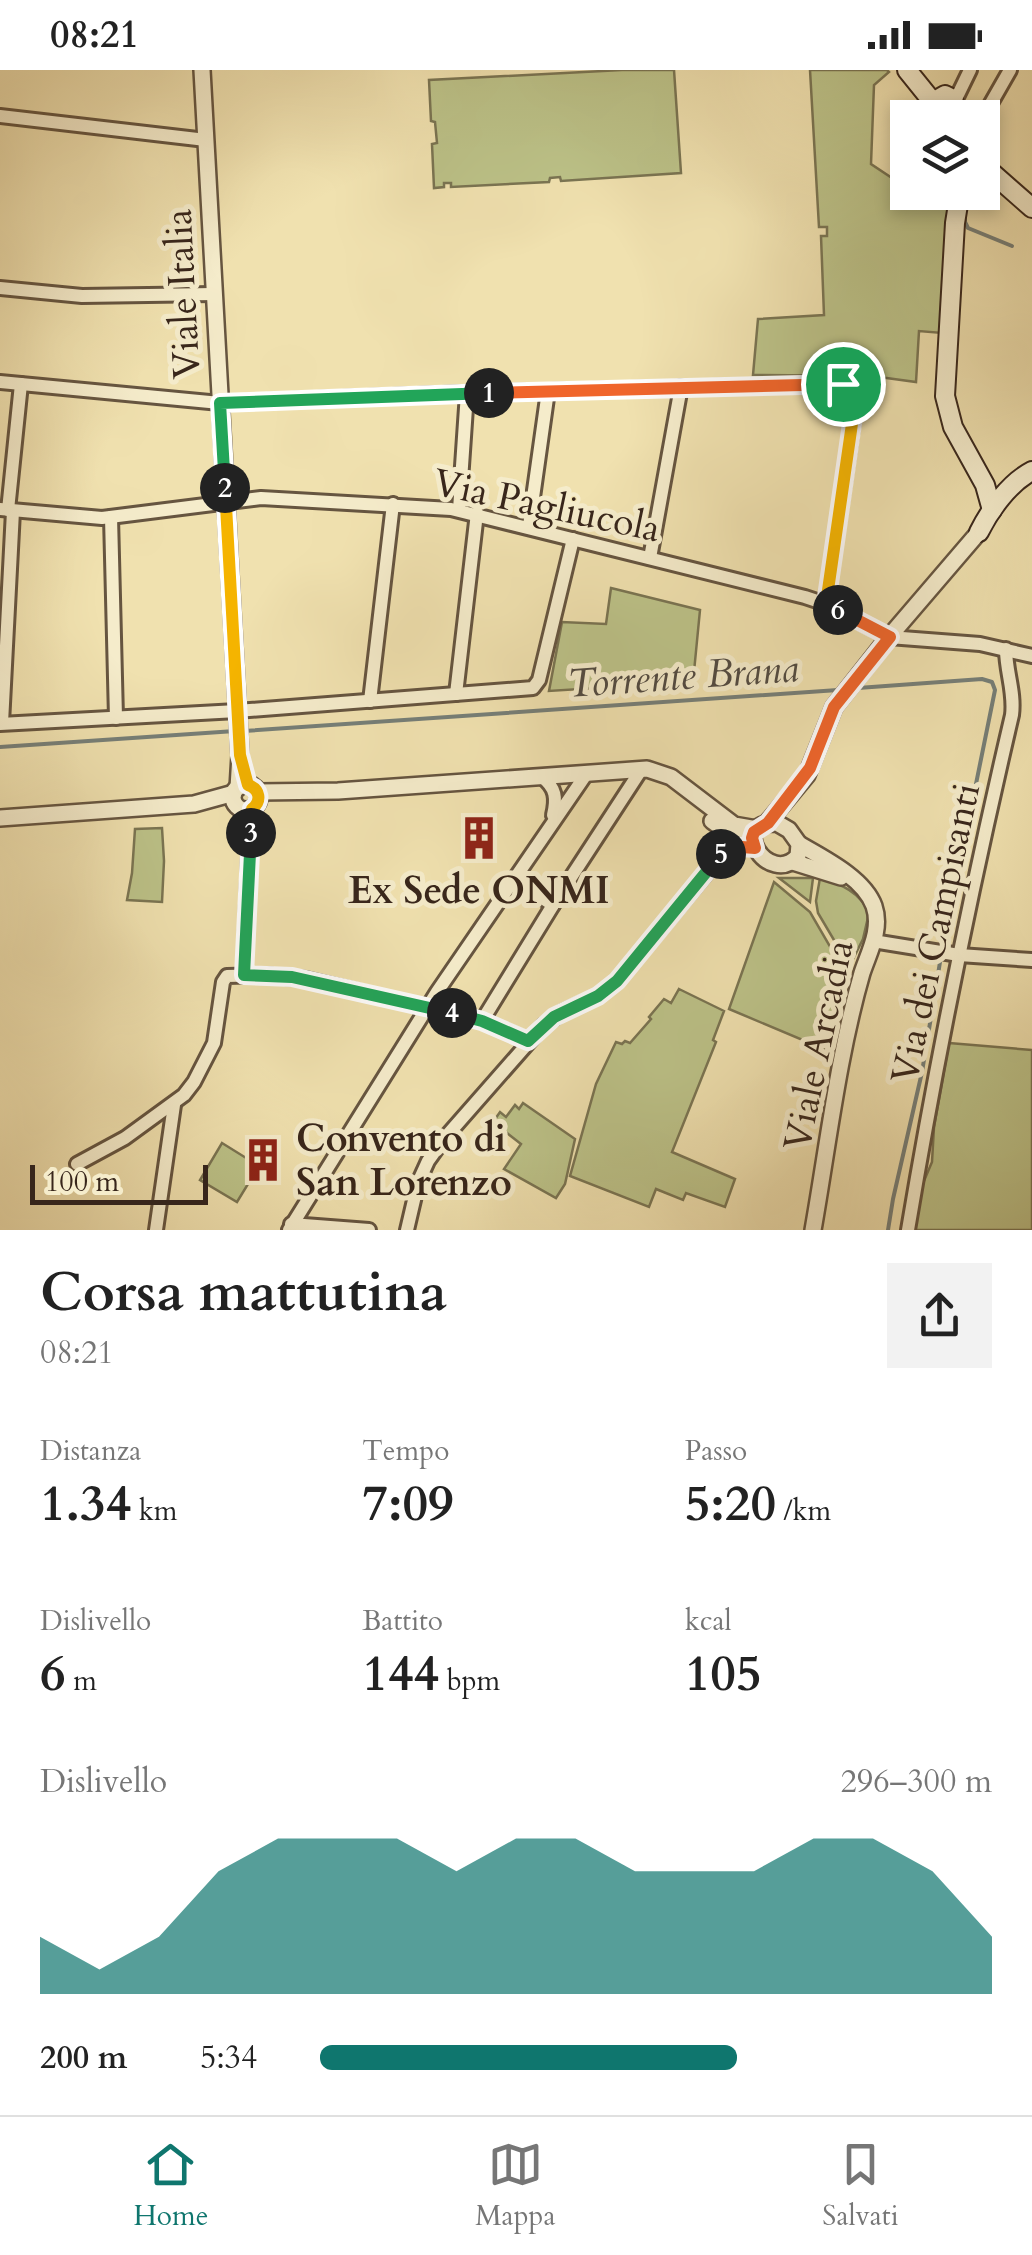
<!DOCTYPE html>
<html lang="it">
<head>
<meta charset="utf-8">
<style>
	body { margin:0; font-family:Cardo,serif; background:#f2f2f2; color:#222; height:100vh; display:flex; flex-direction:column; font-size:38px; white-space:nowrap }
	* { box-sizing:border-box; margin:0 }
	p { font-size:32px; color:#767676 }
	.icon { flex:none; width:55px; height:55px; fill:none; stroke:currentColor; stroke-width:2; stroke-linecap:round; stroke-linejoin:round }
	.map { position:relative; height:1160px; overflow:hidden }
	.details { display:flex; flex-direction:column; background:#fff; flex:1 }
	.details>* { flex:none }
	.fabs { position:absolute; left:890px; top:30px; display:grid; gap:20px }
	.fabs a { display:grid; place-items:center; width:110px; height:110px; border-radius:0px; background:#fff; box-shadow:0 5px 15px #0003; font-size:50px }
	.scale { position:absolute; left:30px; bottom:25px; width:178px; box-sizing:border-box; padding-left:10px; border:5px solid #38261b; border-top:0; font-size:28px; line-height:35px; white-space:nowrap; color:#38261b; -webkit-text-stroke:8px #f5eccb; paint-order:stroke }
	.pin { position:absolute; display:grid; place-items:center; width:85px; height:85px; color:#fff; margin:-42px; border:5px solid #fff; border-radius:50%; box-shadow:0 2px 10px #0007 }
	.km { position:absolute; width:50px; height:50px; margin:-25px; border-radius:50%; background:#222; color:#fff; font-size:28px; line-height:50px; text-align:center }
	.round { display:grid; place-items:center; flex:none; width:105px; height:105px; border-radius:0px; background:#f2f2f2 }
	.headline { display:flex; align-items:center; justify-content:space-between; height:170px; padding:0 40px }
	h1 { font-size:55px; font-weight:700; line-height:75px }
	.metrics { display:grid; grid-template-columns:repeat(3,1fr); gap:15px; height:170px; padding:10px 40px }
	.metrics div { display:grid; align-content:center }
	.metrics b { font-size:50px; font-weight:700 }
	.metrics small { font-size:28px; font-weight:400 }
	.metrics p { font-size:28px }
	.chart { height:280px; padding:20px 40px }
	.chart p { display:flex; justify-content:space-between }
	.chart svg { width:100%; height:180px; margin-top:10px; fill:#0f766e; opacity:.7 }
	ul { padding:0 40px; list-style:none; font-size:32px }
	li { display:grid; grid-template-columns:160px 120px 1fr; align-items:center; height:75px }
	li i { height:25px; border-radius:12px; background:#0f766e }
	.status { display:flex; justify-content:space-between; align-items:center; height:70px; padding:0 50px; background:#fff; direction:ltr }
	.status svg { height:28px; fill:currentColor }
	.tab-bar { display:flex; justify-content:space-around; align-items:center; height:140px; border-top:2px solid #e0e0e0; background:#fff; font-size:28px; color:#767676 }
	.tab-bar a { display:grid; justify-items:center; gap:5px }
	.tab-bar .on { color:#0f766e }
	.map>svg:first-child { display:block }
	.green { fill:#bcc288; stroke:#7a7452; stroke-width:2.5 }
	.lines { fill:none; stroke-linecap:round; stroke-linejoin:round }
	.stream { stroke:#767f78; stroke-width:4 }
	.minor-casing { stroke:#665540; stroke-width:18 }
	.tertiary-casing { stroke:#665540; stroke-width:20 }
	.secondary-casing { stroke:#38261b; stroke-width:22 }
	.minor { stroke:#f5eccb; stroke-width:12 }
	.tertiary { stroke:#f5eccb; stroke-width:15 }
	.secondary { stroke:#f5eccb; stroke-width:18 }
	.split-1-casing { stroke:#fff; stroke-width:20 }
	.split-2-casing { stroke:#fff; stroke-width:20 }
	.split-3-casing { stroke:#fff; stroke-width:20 }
	.split-4-casing { stroke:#fff; stroke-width:20 }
	.split-5-casing { stroke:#fff; stroke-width:20 }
	.split-6-casing { stroke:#fff; stroke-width:20 }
	.split-7-casing { stroke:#fff; stroke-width:20 }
	.split-1 { stroke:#f0652b; stroke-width:12 }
	.split-2 { stroke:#22a559; stroke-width:12 }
	.split-3 { stroke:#f5b400; stroke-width:12 }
	.split-4 { stroke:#22a559; stroke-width:12 }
	.split-5 { stroke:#22a559; stroke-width:12 }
	.split-6 { stroke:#f0652b; stroke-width:12 }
	.split-7 { stroke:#f5b400; stroke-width:12 }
	.labels { text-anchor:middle; stroke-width:10; stroke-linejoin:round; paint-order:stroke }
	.street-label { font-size:38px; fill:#38261b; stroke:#f5eccb }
	.poi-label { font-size:38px; font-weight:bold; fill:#38261b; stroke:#f5eccb }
	.water-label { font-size:40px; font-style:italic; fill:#524b42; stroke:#f5eccb }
</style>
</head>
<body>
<div class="status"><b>08:21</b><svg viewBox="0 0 49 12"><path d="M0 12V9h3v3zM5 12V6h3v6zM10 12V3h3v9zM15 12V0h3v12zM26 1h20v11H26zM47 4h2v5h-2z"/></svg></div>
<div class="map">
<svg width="1032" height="1160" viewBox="0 0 1032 1160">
	<rect width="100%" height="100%" fill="#f0e1af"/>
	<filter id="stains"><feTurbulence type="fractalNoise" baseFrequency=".002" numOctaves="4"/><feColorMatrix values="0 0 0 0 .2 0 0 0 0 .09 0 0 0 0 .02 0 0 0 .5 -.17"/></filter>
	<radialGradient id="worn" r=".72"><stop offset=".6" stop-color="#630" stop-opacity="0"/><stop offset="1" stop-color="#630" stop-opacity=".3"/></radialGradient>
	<!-- green -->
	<g class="green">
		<path d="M622 0H674L681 103 561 111 560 107 550 108 549 112 451 117V113H444V117L434 118 432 74 437 73 435 52 431 51 429 10Z"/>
		<path d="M810 0H887L889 2 874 15 871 94 907 118 908 122 914 123 921 127 952 128 942 263 919 261 916 312 872 306 753 305 758 249 824 245 821 166H827V157H819Z"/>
		<path d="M611 518 700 540 693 612 549 621 562 552 606 554Z"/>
		<path d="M162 758 164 791 162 832 127 830 132 803 135 759Z"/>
		<path d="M779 808H813L810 832Z"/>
		<path d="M820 808C841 814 860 822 869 843L863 869 848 899 847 892 818 843 816 831Z"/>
		<path d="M774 812 810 842 846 904 835 934 824 979 729 939Z"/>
		<path d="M679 919 724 941 713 970 716 972 672 1082 735 1109 725 1137 686 1123 683 1130 656 1119 649 1137 570 1106 596 1014 616 972 622 974 625 971 630 973 651 949 649 947 664 929 671 933Z"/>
		<path d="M949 973 1032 980V1160H915L921 1118 932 1092 934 1057Z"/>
		<path d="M523 1033 575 1069 565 1114 556 1128 504 1099 521 1074 493 1052 500 1042 506 1047 515 1035 519 1039Z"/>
		<path d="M222 1073 259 1096 237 1132 200 1110Z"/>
	</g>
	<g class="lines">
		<!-- stream -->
		<g class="stream">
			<path d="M965 142V152L968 158 1012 176"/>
			<path d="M858 618 982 609 992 612 995 620 943 877"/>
			<path d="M244 661 838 620"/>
			<path d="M0 677 235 661"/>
			<path d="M888 1160 893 1129 922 1002 941 886"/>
		</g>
		<!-- minor casing -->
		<g class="minor-casing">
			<g id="minor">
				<path d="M955 31 970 0"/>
				<path d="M0 46 206 70"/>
				<path d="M982 49 1010 0"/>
				<path d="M0 218 82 226 214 224"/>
				<path d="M0 312 220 333 467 323 837 314 849 316 855 322 856 331 826 534"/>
				<path d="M0 439 102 448 261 428 451 439 805 527 826 534 889 567 980 574 1032 586"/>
				<path d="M8 440 21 314"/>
				<path d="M459 440 467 323"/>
				<path d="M111 447 116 648"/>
				<path d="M529 456 548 321"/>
				<path d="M650 488 681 317"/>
				<path d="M456 624 477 443"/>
				<path d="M370 631 393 434"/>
				<path d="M2 653 13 441"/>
				<path d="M0 654 237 641 533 618 539 610 573 469"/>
				<path d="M542 707C556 718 557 728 553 745"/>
				<path d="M513 809 553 835"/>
				<path d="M873 871 959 885 1032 890"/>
				<path d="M244 905 251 739"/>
				<path d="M482 951 553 835 639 703"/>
				<path d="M77 1094 125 1068 184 1025 194 1012 214 973 223 912 227 906 263 905 306 909 482 951 529 971"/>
				<path d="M291 1154 369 1160"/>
				<path d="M156 1160 174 1035"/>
				<path d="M289 1160 437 922 587 703"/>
				<path d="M407 1160 418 1113 428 1091 443 1070 544 955 563 942 598 926 617 911 729 776 748 777"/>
				<path d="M908 1160C937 987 972 816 1012 645 1015 622 1006 602 1006 579"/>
			</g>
		</g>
		<!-- tertiary casing -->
		<g class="tertiary-casing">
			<g id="tertiary">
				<path d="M202 0 240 685 238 718"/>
				<circle cx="246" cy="727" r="13"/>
				<path d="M258 722 338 721 647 699 671 707 734 755 757 759"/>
				<path d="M0 748 194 734 234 723"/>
				<path d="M712 751 734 767 753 773"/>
				<path d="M767 753 807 705 834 637 889 567 979 462"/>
				<path d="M777 753 789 760 799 774 798 786C769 818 726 751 777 753Z"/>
				<path d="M799 774C823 788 864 808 874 836 882 859 869 882 862 903 838 986 828 1075 813 1160"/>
				<path d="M793 792 841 807"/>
			</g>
		</g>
		<!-- secondary casing -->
		<g class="secondary-casing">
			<g id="secondary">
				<path d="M907 0 936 36"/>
				<path d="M954 40 947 45 941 44 936 37 938 29 945 25 953 29 957 48"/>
				<path d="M982 94 1032 138"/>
				<path d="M960 122 955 153 945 326 953 357 985 415 992 440"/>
				<path d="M979 462C990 440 1009 413 1032 401"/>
			</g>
		</g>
		<!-- minor -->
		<use href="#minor" class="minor"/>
		<!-- tertiary -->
		<use href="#tertiary" class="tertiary"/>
		<!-- secondary -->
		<use href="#secondary" class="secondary"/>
	</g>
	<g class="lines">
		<!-- split-1 casing -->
		<g class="split-1-casing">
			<path id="split-1" d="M489 323 843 314"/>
		</g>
		<!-- split-2 casing -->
		<g class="split-2-casing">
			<path id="split-2" d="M225 418 220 333 489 323"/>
		</g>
		<!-- split-3 casing -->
		<g class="split-3-casing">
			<path id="split-3" d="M225 418 240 685 248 715C260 719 262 731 252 739L251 763"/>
		</g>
		<!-- split-4 casing -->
		<g class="split-4-casing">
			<path id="split-4" d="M251 763 244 905 292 907 452 943"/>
		</g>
		<!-- split-5 casing -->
		<g class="split-5-casing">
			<path id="split-5" d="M452 943 482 951 528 971 554 947 598 926 617 911 721 784"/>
		</g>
		<!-- split-6 casing -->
		<g class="split-6-casing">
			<path id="split-6" d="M721 784 728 776 755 778 752 768 754 762 768 753 810 698 834 637 890 567 838 540"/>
		</g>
		<!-- split-7 casing -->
		<g class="split-7-casing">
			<path id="split-7" d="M838 540 826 534 856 326 854 319 843 314"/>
		</g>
		<!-- split-1 -->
		<use href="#split-1" class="split-1"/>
		<!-- split-2 -->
		<use href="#split-2" class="split-2"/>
		<!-- split-3 -->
		<use href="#split-3" class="split-3"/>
		<!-- split-4 -->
		<use href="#split-4" class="split-4"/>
		<!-- split-5 -->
		<use href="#split-5" class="split-5"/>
		<!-- split-6 -->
		<use href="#split-6" class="split-6"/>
		<!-- split-7 -->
		<use href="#split-7" class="split-7"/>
	</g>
	<!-- icons -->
	<defs>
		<g id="building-bare" transform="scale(3.45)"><path d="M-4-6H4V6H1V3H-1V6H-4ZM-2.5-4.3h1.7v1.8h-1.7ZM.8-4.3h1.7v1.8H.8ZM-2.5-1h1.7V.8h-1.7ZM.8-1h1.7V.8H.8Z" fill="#8f2418" stroke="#f5eccb" stroke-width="2.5" paint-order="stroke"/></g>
	</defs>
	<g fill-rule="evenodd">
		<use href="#building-bare" x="479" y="768"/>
		<use href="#building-bare" x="263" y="1090"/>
	</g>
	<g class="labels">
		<!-- street labels -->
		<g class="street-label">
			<text transform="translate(182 224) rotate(-93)" y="13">Viale Italia</text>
			<text transform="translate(547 435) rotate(12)" y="13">Via Pagliucola</text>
			<text transform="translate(935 863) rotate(-78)" y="13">Via dei Campisanti</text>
			<text transform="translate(818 975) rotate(-78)" y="13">Viale Arcadia</text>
		</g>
		<!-- poi labels -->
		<g class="poi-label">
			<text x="479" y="833">Ex Sede ONMI</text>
			<text x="296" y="1081" text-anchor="start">Convento di<tspan x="296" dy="44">San Lorenzo</tspan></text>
		</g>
		<!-- water labels -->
		<g class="water-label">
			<text transform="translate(683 605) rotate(-4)" y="14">Torrente Brana</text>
		</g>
	</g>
	<rect width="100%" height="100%" filter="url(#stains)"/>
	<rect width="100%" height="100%" fill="url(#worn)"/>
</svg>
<div class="fabs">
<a><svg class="icon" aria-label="layers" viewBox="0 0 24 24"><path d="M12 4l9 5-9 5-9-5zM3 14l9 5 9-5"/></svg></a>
</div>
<div class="scale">100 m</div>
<div class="pin" style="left:843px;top:314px;background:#1e9e55"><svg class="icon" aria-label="arrive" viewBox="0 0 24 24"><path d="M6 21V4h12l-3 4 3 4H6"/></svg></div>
<b class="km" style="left:489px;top:323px">1</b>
<b class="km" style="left:225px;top:418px">2</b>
<b class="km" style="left:251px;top:763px">3</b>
<b class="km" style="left:452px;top:943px">4</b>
<b class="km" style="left:721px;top:784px">5</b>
<b class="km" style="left:838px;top:540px">6</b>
</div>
<section class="details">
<div class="headline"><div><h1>Corsa mattutina</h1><p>08:21</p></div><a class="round"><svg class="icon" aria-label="share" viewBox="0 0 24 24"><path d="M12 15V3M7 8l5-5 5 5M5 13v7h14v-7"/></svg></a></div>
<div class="metrics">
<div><p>Distanza</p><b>1.34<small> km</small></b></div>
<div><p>Tempo</p><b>7:09</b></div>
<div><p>Passo</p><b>5:20<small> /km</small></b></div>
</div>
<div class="metrics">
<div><p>Dislivello</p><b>6<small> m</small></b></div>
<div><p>Battito</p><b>144<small> bpm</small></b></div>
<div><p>kcal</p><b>105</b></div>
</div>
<div class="chart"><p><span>Dislivello</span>296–300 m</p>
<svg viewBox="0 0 160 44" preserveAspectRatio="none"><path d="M0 44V30L10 38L20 30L30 14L40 6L50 6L60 6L70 14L80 6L90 6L100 14L110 14L120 14L130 6L140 6L150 14L160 30V44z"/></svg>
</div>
<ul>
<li><b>200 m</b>5:34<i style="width:62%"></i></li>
</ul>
</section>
<nav class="tab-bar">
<a class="on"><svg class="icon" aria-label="home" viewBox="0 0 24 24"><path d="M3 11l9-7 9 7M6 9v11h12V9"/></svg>Home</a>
<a><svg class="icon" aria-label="map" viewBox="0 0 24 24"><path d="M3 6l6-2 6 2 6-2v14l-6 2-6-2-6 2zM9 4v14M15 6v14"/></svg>Mappa</a>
<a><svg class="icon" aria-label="saved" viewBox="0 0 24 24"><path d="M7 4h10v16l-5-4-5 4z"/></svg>Salvati</a>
</nav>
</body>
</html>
